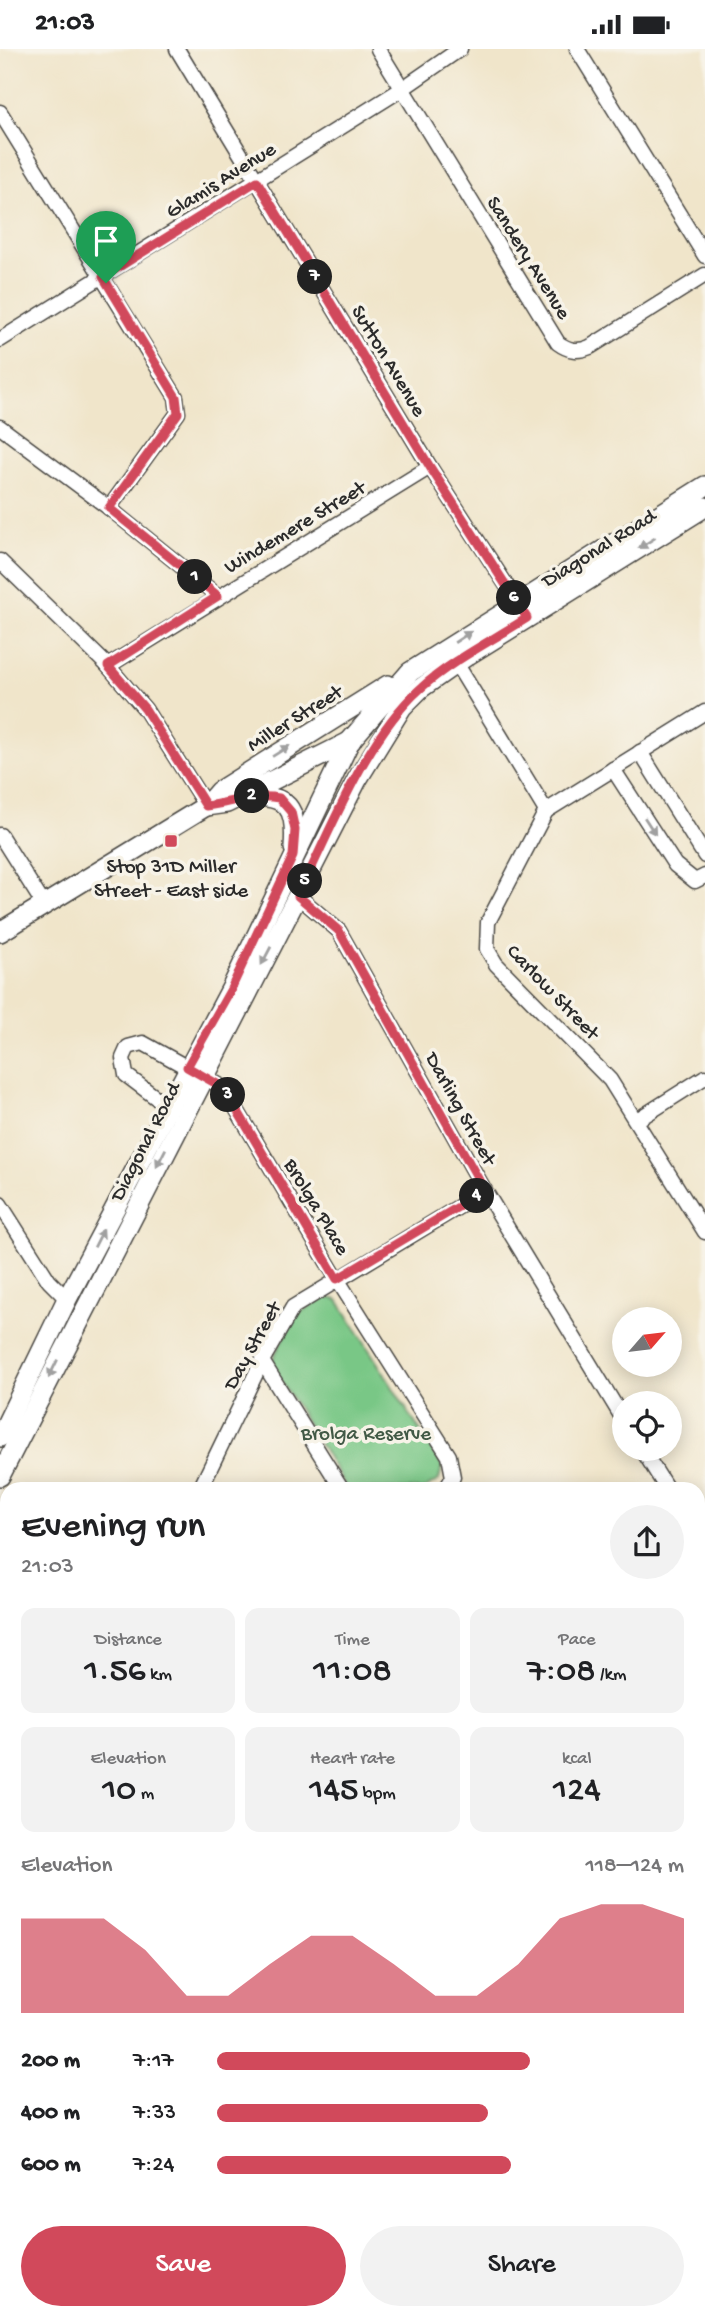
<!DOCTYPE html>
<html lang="en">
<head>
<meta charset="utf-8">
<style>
	body { margin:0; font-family:"Gochi Hand",sans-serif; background:#f2f2f2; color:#202124; height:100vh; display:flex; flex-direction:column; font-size:26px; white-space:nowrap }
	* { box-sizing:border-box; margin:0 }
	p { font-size:23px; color:#757577 }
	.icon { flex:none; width:38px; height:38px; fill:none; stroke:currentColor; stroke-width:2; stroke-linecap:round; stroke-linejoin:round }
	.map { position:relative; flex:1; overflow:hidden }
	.details { position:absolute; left:0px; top:1433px; width:705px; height:838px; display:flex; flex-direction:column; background:#fff; border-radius:21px 21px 0 0; box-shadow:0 4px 18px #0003 }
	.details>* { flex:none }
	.needle { width:46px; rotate:62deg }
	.fabs { position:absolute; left:612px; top:1258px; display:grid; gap:14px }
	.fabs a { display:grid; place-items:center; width:70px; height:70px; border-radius:50%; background:#fff; box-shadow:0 4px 18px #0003; font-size:35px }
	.pin { position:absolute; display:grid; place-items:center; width:60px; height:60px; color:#fff; margin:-72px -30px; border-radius:50% 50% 50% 0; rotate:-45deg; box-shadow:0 0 7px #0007 }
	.pin .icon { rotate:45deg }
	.km { position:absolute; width:35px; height:35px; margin:-18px; border-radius:50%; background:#222; color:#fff; font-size:19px; line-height:35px; text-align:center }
	.round { display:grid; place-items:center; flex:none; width:74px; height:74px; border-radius:37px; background:#f2f2f2 }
	.overview { display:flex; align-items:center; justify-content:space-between; height:119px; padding:0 21px }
	h1 { font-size:38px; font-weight:600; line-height:52px }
	.figures { display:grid; grid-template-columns:repeat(3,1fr); gap:10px; height:119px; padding:7px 21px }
	.figures div { display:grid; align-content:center; border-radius:14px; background:#f2f2f2; text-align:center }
	.figures b { font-size:35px; font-weight:600 }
	.figures small { font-size:19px; font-weight:400 }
	.figures p { font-size:19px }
	.chart { height:196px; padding:14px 21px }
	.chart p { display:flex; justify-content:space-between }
	.chart svg { width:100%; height:126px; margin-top:7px; fill:#d1495b; opacity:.7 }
	.primary-button { display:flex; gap:14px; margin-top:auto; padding:14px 21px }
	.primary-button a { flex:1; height:80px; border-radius:42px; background:#d1495b; color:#fff; font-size:28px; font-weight:600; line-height:80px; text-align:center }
	.primary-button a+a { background:#f2f2f2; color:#202124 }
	ul { padding:0 21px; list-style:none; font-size:23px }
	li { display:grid; grid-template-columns:112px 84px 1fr; align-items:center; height:52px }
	li i { height:18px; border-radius:9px; background:#d1495b }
	.status { display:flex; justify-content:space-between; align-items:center; height:49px; padding:0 35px; background:#fff; direction:ltr }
	.status svg { height:19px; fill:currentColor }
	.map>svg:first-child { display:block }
	.built { fill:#efd6bb }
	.green { fill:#79c786; stroke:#527958; stroke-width:2 }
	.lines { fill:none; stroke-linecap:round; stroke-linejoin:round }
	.street-casing { stroke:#494743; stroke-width:17 }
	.secondary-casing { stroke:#494743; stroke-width:22 }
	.highway-casing { stroke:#494743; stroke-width:29 }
	.street { stroke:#fff; stroke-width:14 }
	.secondary { stroke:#fff; stroke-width:19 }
	.highway { stroke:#fff; stroke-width:26 }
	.oneway { fill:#a0a0a0 }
	.route-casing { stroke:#fff; stroke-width:14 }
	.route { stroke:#d1495b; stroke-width:9 }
	.poi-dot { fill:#d1495b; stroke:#f7f3e8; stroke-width:2.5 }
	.labels { text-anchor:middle; stroke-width:7; stroke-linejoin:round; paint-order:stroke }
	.street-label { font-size:21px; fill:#2b2b2b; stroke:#f7f3e8 }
	.poi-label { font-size:21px; fill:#2b2b2b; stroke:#f7f3e8 }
	.park-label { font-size:21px; fill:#425a46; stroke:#f7f3e8 }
</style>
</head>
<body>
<div class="status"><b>21:03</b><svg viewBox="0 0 49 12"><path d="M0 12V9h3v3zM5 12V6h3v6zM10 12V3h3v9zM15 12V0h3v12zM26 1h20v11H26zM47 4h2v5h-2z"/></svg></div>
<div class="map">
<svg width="705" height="2271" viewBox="0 0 705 2271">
	<rect width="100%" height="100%" fill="#f7f3e8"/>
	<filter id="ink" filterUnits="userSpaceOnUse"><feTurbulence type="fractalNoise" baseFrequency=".0143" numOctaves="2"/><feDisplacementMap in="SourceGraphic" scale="14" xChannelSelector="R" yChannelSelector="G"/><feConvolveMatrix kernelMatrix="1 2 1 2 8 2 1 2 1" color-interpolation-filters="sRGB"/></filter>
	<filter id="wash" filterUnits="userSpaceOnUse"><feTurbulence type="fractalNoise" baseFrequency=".00686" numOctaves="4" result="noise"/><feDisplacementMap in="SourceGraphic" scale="28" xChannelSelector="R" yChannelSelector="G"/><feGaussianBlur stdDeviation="1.57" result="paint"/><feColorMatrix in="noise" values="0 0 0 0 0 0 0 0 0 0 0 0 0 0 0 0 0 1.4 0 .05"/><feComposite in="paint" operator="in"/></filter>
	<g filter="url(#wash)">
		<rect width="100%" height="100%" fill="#f0e5ca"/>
		<!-- built -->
		<path class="built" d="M0 2264 109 2265V2271H0Z"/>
		<!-- green -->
		<g class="green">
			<path d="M325 1248 338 1251 442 1417 439 1431 424 1440H347L274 1320 273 1309 296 1266Z"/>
			<path d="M705 2112V2169L698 2167V2117Z"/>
		</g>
	</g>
	<g filter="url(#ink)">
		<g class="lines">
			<!-- street casing -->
			<g class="street-casing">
				<g id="street">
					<path d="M177 0 430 418 523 562"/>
					<path d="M378 0 558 294C569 302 578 303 590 298L705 226"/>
					<path d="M577 0 705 207"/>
					<path d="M0 63 176 348 178 364 109 459"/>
					<path d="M0 291 402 40 460 0"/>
					<path d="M0 378 109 459 218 547"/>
					<path d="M0 512 108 617 145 660 206 757"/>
					<path d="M456 614 546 762 488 873 487 900 496 915 610 1031 705 1183"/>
					<path d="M108 617 430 418"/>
					<path d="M640 703 705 807"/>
					<path d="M613 720 675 816 695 832 705 827"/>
					<path d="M546 762 705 663"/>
					<path d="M0 786 44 856"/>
					<path d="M298 847 339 882 485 1142 625 1373"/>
					<path d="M167 1057 126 1026 123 1009 128 998 143 994 224 1039 337 1230 449 1407 453 1428 446 1440"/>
					<path d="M637 1071 705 1028"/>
					<path d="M0 1155 49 1232 67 1250"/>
					<path d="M262 1312 342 1440"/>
					<path d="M642 1400 667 1440"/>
					<path d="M200 1440 262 1312 293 1258 485 1142"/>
					<path d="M698 1468 705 1464"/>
					<path d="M0 1572 7 1583"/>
					<path d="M698 1622 705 1633"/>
					<path d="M698 1671 705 1667"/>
					<path d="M698 1829 705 1824"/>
					<path d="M0 1936 7 1948"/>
					<path d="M0 1984 7 1979"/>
					<path d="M698 2017 705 2027"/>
				</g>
			</g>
			<!-- secondary casing -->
			<g class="secondary-casing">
				<g id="secondary">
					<path d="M247 747C289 746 297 758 294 799"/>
					<path d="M206 757 227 754 351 692"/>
					<path d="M0 883 206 757 219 742 388 636"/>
					<path d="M0 1388 67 1250 231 940 350 692 410 623 705 437"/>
					<path d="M0 1427 357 731 402 658 421 639 468 606 705 458"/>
				</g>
			</g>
			<!-- highway casing -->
			<g class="highway-casing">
				<g id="highway">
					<path d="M0 2168 7 2167"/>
					<path d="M698 2195 705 2196"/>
					<path d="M0 2221 7 2220"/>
					<path d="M698 2234 705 2235"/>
					<path d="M489 2264 517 2271"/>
					<path d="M690 2264 705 2269"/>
				</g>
			</g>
			<!-- street -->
			<use href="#street" class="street"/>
			<!-- secondary -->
			<use href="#secondary" class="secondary"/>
			<!-- highway -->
			<use href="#highway" class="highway"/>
		</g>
		<!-- one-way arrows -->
		<defs><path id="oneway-solid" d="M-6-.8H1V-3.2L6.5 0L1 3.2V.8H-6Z" transform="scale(1.75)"/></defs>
		<g class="oneway">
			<use href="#oneway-solid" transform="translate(647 494) rotate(148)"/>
			<use href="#oneway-solid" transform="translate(463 588) rotate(-33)"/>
			<use href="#oneway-solid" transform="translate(281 702) rotate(-32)"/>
			<use href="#oneway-solid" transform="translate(650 777) rotate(57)"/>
			<use href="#oneway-solid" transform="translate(266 907) rotate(118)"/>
			<use href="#oneway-solid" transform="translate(161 1109) rotate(117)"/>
			<use href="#oneway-solid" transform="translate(99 1189) rotate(-63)"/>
			<use href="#oneway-solid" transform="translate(53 1320) rotate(116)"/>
		</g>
	</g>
	<g class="lines" filter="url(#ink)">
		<!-- route casing -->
		<g class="route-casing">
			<path id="route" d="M257 132 430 418 527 569C491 592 451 612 420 640 365 689 331 782 298 847L339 882 485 1142 337 1230 224 1039 187 1018 231 940 293 807 295 781 291 763 279 749C252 744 232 754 206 757L145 660 108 617 218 547 109 459 178 364 176 348 103 228Z"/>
		</g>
		<!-- route -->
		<use href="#route" class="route"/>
	</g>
	<!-- markers -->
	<rect class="poi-dot" x="164" y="785" width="14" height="14" rx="3.5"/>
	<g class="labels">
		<!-- street labels -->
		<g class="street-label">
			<text transform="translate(220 130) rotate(-32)" y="7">Glamis Avenue</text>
			<text transform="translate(530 208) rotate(58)" y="7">Sandery Avenue</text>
			<text transform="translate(390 311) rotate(59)" y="7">Sutton Avenue</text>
			<text transform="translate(294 477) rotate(-31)" y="7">Windemere Street</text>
			<text transform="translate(598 498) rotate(-32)" y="7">Diagonal Road</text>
			<text transform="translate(294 668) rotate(-32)" y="7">Miller Street</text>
			<text transform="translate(554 942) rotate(46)" y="7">Carlow Street</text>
			<text transform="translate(462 1059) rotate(61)" y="7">Darling Street</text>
			<text transform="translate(144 1092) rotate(-63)" y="7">Diagonal Road</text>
			<text transform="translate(318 1157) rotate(59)" y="7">Brolga Place</text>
			<text transform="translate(251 1296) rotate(-61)" y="7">Day Street</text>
		</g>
		<!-- poi labels -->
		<g class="poi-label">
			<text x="171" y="823">Stop 31D Miller<tspan x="171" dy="24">Street - East side</tspan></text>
		</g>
		<!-- park labels -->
		<g class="park-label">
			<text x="366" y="1390">Brolga Reserve</text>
		</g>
	</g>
</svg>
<div class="fabs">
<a><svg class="needle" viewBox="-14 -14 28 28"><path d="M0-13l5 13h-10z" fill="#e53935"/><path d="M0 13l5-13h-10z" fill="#757577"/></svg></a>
<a><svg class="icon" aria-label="locate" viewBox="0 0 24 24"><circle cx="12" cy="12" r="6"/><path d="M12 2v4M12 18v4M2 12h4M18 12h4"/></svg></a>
</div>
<div class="pin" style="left:106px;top:234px;background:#1e9e55"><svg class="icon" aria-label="arrive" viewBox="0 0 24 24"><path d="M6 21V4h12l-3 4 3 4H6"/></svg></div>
<b class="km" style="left:195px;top:528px">1</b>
<b class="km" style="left:252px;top:747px">2</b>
<b class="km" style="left:228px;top:1046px">3</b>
<b class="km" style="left:477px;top:1147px">4</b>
<b class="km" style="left:305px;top:832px">5</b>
<b class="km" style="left:514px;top:549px">6</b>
<b class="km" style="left:315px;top:228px">7</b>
<section class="details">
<div class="overview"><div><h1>Evening run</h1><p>21:03</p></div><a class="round"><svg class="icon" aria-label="share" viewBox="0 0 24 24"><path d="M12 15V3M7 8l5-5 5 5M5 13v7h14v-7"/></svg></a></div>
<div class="figures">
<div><p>Distance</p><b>1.56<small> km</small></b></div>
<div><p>Time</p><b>11:08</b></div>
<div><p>Pace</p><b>7:08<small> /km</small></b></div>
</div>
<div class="figures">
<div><p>Elevation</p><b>10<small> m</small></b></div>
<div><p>Heart rate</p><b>145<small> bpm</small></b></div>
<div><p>kcal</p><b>124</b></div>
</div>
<div class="chart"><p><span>Elevation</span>118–124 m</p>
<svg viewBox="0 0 160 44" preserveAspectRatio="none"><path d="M0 44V11L10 11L20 11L30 22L40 38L50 38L60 27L70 17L80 17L90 27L100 38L110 38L120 27L130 11L140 6L150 6L160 11V44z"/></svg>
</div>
<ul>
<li><b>200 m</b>7:17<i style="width:67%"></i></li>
<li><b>400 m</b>7:33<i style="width:58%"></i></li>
<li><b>600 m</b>7:24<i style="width:63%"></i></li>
</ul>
<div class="primary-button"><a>Save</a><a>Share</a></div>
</section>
</div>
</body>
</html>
